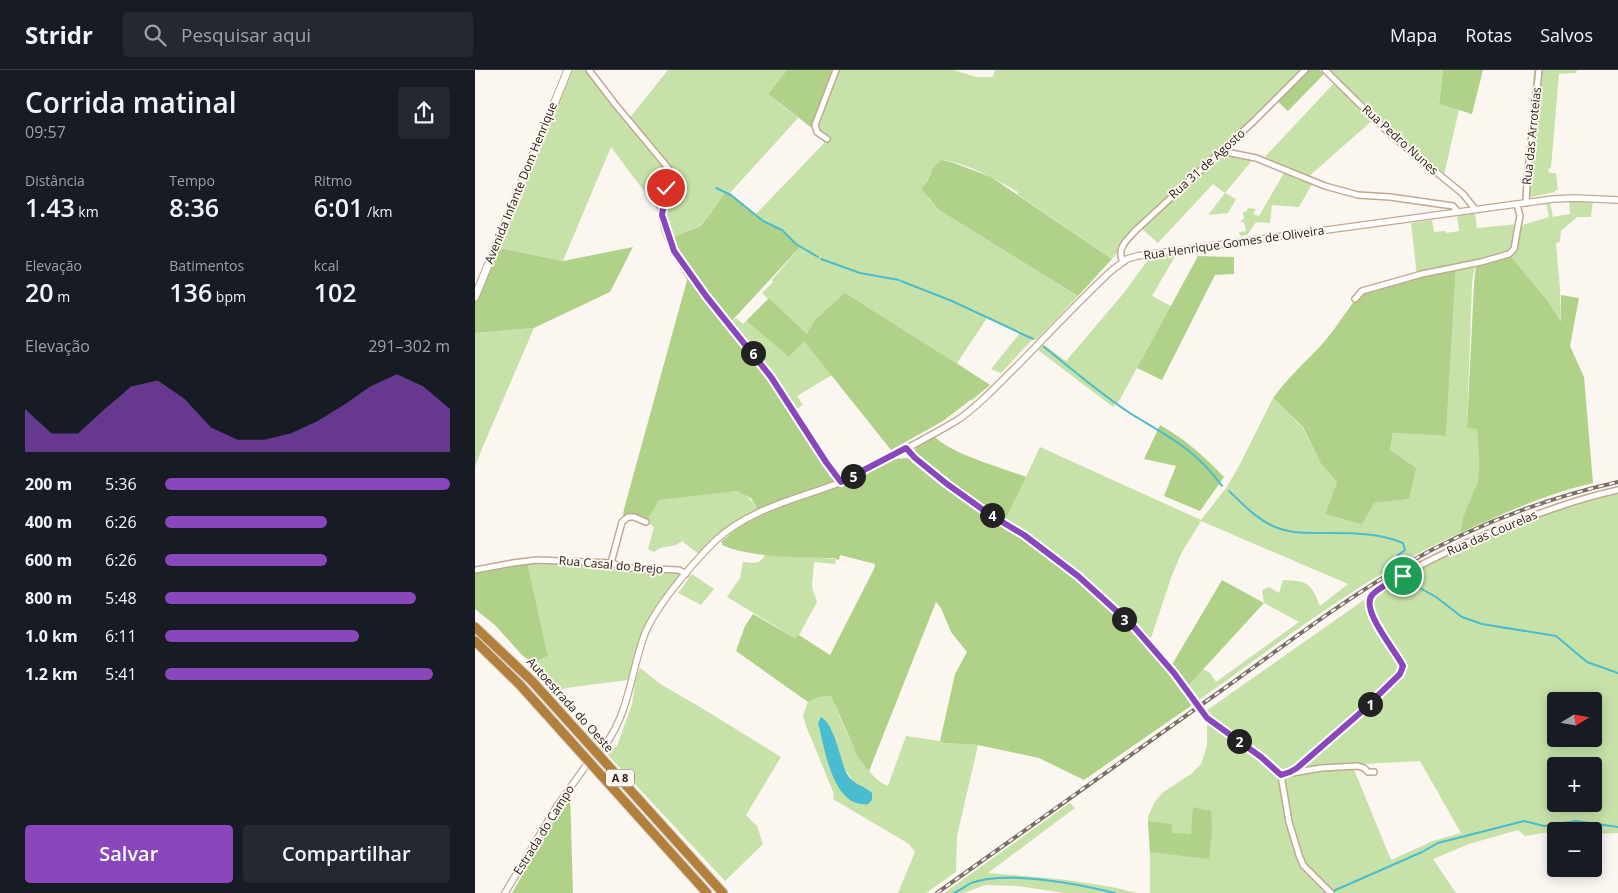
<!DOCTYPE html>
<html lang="pt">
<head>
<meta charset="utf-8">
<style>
	body { margin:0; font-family:"Open Sans",sans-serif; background:#242831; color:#f1f3f6; height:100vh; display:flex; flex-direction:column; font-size:19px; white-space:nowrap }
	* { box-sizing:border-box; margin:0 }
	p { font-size:16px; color:#9ea1a6 }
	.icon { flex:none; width:28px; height:28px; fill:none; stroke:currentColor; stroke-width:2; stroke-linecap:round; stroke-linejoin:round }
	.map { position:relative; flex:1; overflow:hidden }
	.side { display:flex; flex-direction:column; background:#171b24; width:475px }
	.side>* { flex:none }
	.needle { width:32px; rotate:79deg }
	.controls { position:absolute; left:1072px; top:622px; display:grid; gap:10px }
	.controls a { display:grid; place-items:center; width:55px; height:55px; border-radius:5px; background:#171b24; box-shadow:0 2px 12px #0003; font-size:25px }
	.pin { position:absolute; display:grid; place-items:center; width:42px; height:42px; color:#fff; margin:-21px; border:2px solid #fff; border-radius:50%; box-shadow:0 1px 5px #0007 }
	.km { position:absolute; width:25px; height:25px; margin:-12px; border-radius:50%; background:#222; color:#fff; font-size:14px; line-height:25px; text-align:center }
	.round { display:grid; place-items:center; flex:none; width:52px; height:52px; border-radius:5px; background:#242831 }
	.headline { display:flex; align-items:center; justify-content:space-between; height:85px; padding:0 25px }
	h1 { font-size:28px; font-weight:600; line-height:38px }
	.stats { display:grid; grid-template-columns:repeat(3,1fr); gap:8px; height:85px; padding:5px 25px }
	.stats div { display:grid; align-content:center }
	.stats b { font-size:25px; font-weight:600 }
	.stats small { font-size:14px; font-weight:400 }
	.stats p { font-size:14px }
	.chart { height:140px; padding:10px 25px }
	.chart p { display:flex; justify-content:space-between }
	.chart svg { width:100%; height:90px; margin-top:5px; fill:#8a47bc; opacity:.7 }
	.cta { display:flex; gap:10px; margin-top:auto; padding:10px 25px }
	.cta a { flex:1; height:58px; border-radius:5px; background:#8a47bc; color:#fff; font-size:20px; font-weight:600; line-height:58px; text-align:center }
	.cta a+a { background:#242831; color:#f1f3f6 }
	ul { padding:0 25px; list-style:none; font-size:16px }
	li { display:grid; grid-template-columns:80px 60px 1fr; align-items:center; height:38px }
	li i { height:12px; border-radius:6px; background:#8a47bc }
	header { display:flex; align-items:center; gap:30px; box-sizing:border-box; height:70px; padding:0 25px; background:#171b24; border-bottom:1px solid #363941 }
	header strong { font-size:24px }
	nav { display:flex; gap:28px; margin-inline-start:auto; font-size:18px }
	.search { width:350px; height:45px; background:#242831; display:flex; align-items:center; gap:12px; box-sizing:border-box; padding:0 18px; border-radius:5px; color:#9ea1a6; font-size:19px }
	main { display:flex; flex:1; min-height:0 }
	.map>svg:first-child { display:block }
	.green { fill:#c7e2a9; fill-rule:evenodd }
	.forest { fill:#b0d288 }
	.water { fill:#49bccf }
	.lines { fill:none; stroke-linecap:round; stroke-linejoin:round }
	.stream { stroke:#49bccf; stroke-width:2 }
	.tertiary-tunnel { stroke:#d2ccc5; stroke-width:5.5; stroke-dasharray:5.5 3; stroke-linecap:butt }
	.minor-casing { stroke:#c1a98d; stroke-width:8 }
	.tertiary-casing { stroke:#c1a98d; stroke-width:8 }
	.secondary-casing { stroke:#c1a98d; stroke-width:9 }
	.motorway-casing { stroke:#d5d3d1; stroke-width:11 }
	.minor { stroke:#fff; stroke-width:5 }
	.tertiary { stroke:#fff; stroke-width:5.5 }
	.secondary { stroke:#fff; stroke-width:7 }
	.motorway { stroke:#b3803b; stroke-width:9 }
	.rail-casing { stroke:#787066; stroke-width:4 }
	.rail { stroke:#fbf6f0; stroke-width:2; stroke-dasharray:5.5; stroke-linecap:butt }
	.route-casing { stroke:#fff; stroke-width:10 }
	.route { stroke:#8a47bc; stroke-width:6 }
	.labels { text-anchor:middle; stroke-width:4; stroke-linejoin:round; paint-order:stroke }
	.shield { fill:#fbf6f0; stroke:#6b6259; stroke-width:1 }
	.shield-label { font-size:11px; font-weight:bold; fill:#2d2318 }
	.street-label { font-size:12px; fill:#2d2318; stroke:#fbf6f0 }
</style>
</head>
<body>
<header>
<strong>Stridr</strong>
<div class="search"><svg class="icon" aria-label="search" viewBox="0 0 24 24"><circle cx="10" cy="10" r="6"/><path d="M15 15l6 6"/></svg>Pesquisar aqui</div>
<nav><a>Mapa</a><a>Rotas</a><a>Salvos</a></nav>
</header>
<main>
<section class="side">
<div class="headline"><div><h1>Corrida matinal</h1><p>09:57</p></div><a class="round"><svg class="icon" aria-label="share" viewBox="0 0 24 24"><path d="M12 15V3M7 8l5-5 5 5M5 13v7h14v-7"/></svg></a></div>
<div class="stats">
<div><p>Distância</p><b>1.43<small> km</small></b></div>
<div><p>Tempo</p><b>8:36</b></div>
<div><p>Ritmo</p><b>6:01<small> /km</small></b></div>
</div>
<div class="stats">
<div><p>Elevação</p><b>20<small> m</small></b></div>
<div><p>Batimentos</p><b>136<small> bpm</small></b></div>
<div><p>kcal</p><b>102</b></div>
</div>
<div class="chart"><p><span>Elevação</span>291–302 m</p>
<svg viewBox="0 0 160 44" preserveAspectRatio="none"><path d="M0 44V23L10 35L20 35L30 23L40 12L50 9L60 18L70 32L80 38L90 38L100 35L110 29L120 21L130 12L140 6L150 12L160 23V44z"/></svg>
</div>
<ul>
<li><b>200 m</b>5:36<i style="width:100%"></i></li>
<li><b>400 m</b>6:26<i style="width:57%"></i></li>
<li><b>600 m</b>6:26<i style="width:57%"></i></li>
<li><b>800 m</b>5:48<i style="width:88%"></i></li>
<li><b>1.0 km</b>6:11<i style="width:68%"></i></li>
<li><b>1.2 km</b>5:41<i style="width:94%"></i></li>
</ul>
<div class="cta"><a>Salvar</a><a>Compartilhar</a></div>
</section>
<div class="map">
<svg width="1143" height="823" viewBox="0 0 1143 823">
	<rect width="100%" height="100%" fill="#fbf6f0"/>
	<!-- green -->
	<g class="green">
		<path d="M93 0H114L153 50 193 0H312L293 24 323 48 254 124 250 122 236 143 224 156 194 169 187 145 136 77 88 191 20 177Z"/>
		<path d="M361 0H479L501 7H518L520 0H831L746 81 779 88 750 123 761 129 753 143 733 145 750 123 738 114 683 173 666 158 661 160 637 189 542 124 543 122C522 110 490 92 467 90L456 103 449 117 453 128 464 140 603 226 561 270 558 269 526 303 516 299 545 263 512 248 482 293 515 315 497 331 495 328 332 264 294 228 293 229 287 223 298 212 297 210 325 177 307 160 288 151 280 145 352 70 340 58Z"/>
		<path d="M857 0H968L964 34 984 40 968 109 899 49 832 108 787 90 861 11 854 3Z"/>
		<path d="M1059 0H1102L1101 3 1084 4 1076 98 1073 99 1074 103H1081L1083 120H1080V122L1047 129Z"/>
		<path d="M809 103 820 107 821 109 837 114 824 137 797 135 795 153 781 152 772 165 765 166 764 162 771 161 769 152H766V150L769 149 768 141 771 142 773 138 781 139 778 144 784 146Z"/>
		<path d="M1094 131H1118L1116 147H1102L1086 161 1085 172 1081 173 1085 218 1086 253 1072 230 1034 184 942 206 936 153 957 150 959 162 970 161 971 163 984 161 982 146 1000 143 1002 158 1043 154 1044 156 1074 147 1071 133H1075L1078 147 1095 144Z"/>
		<path d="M702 183 677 226 696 236 644 331 638 337 563 280 568 274 591 291 648 224 675 187Z"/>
		<path d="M1000 195 997 213 992 357 1002 358 1004 392 1003 411 988 447 985 463C889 505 805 573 720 633L710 618 728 599 735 603 741 612 824 552 789 533 787 520 794 517 804 523 808 510C833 511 836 513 845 536L873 514 726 451 707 482 697 505 674 574 603 506 529 453 565 377 726 450 751 418 764 396 798 328 828 358 846 394 862 412 850 444 899 433 934 429 915 380 918 363 971 366 981 200Z"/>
		<path d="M261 248 268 254 271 251 314 287 329 270 357 305 322 326 328 335 318 341 254 254Z"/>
		<path d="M59 258 6 381 0 397V263Z"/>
		<path d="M1143 420V763L1119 764V761H1081L1050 766 1043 760 994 774 958 789 981 823H675V786L673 747 679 733 687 723 716 704 726 694 732 676V648L728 643 896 525 894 539 928 596 925 604 816 702 878 697 916 790 958 771 986 763 945 691 850 696 823 699C847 679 922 622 931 595L897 542C893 523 912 518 926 509L924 508 953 491 1058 444ZM1081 631H1119V669H1081ZM1081 696H1119V734H1081Z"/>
		<path d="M249 421C267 420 274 425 283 440 259 451 243 467 225 485L207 471C196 480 191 473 179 482L173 479 179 457 171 452 183 430Z"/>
		<path d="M290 484 361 489 360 494 339 492 337 517 342 532 324 565 320 568 252 527 265 508 268 492C279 493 286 495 290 484Z"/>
		<path d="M52 491 109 492 204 503 206 507 204 510 174 549 169 559 153 610 91 618 82 622 57 593 73 586Z"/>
		<path d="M217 504 239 519 226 535 203 523Z"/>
		<path d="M165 598 187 615 225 637 306 687 271 745 282 756 288 774 250 811 132 684 142 676 157 634 161 607Z"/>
		<path d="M356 626C367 651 387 707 413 716L431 666 465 671 469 673 503 675 482 766 481 802 451 823H423L440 782 434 774 358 729 359 724 331 656 328 645 333 632 344 627ZM343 653 378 712 394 720 395 732 390 734 355 699Z"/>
		<path d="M595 733 600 738 513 803C563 807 614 810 663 823H589L543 816 510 815 489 823H469Z"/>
	</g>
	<!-- forest -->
	<g class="forest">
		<path d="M312 0H361L340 55 342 62 293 24Z"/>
		<path d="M834 0H844L849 4 813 41 802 31Z"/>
		<path d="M968 0H1008L997 44 964 34Z"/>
		<path d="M467 90 476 92 516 107 637 189 603 226 464 140 446 119C456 111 455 96 467 90Z"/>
		<path d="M250 122 256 125 288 151 307 160 325 177 254 254 283 289 366 410 283 440 276 428 261 421 184 430 171 452 159 447 147 452 149 439 214 203 194 169 225 156 236 143Z"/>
		<path d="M20 177 88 191 158 177 135 222 59 258 0 263V219Z"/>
		<path d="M1034 184 1072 230 1086 252V225L1104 228 1095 276 1109 307 1118 413C1071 424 1029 443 985 463L988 447 1003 411 1004 392 1002 359 992 358 999 214 1001 195Z"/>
		<path d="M723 186 759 187V204L740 205 687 310 662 298Z"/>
		<path d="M981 198 971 366 918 363 915 380 941 398 934 429 899 433 887 454 850 444 862 412 846 394 828 357 798 328C813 307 833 290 850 271 863 255 874 237 887 221Z"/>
		<path d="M370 223 515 315 468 351 416 380 329 271 314 287 271 251 294 228 332 264 340 250Z"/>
		<path d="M685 355C710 369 730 387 749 407L725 441 689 426 701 396 669 389Z"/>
		<path d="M460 367C479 385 525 397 551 407L529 453 524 450 603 506 659 557 695 598 747 510 789 533 711 618 720 633 609 710 564 688 503 675 469 673 465 671 480 604 492 582 476 562 466 538 461 532 394 701 384 689 356 626 344 627 333 632 261 581 270 556 278 544 320 568 324 565 355 585 399 499 400 494 365 485 364 490 358 488C326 487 276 488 247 475V471L261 459 283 446 388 405 418 389 432 388 437 390 441 387 439 383 441 376Z"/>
		<path d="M52 491 73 586 57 593 46 584 21 556 0 539V500Z"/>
		<path d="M95 723 98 823H37Z"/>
		<path d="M718 737 730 740H736L737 762 734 789 675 782 673 751 697 754V763L716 764Z"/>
	</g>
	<!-- water -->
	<path class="water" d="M346 647C360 655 365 690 372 704 378 715 389 715 397 723V730L393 734C357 738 350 678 343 653Z"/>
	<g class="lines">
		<!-- stream -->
		<g class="stream">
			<path d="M241 118 256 125 288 151 307 160 321 174 343 187"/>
			<path d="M346 189 385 203 424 210"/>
			<path d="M426 211 477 231 558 269"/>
			<path d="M569 277C597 299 628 326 658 345 694 367 721 380 747 416"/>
			<path d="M754 421C769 435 783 451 803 458 818 464 829 462 845 463 872 463 903 462 928 473L930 480 923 485V491"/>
			<path d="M929 509 961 527 987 547 1007 554 1081 566 1112 592 1143 603"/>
			<path d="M856 822 947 782 963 773 1049 751 1069 756 1101 751 1143 757"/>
			<path d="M479 823C485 820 491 816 496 813 532 800 603 814 640 823"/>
		</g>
		<!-- tertiary-tunnel -->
		<path class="tertiary-tunnel" d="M113 694 130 675"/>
		<!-- minor casing -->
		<g class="minor-casing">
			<g id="minor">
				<path d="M114 0 140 34 194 99C194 115 184 132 187 148 198 196 238 234 268 271 297 307 322 345 346 384 352 394 361 402 366 412"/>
				<path d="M850 0 917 66 988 124 1000 139"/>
				<path d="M352 69 342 62 340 55 361 0"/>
				<path d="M746 81 781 88 850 116 883 125 915 127 978 136 983 142"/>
				<path d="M1051 133 1052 111 1064 0"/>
				<path d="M648 192C641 178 652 170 661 160L779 51 830 0"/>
				<path d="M880 229 887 221 947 204 1006 192 1034 184 1039 179 1043 156 1045 146 1042 134"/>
				<path d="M431 378 440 388 472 414 514 444 549 465 603 506 659 557 699 603 732 647 786 687 806 705 814 752 824 785 828 795 856 823"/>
				<path d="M136 493 147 452 153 447H159L171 452"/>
				<path d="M0 500 38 493 62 490 136 493 154 498 204 500 211 504"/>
				<path d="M815 702 822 698 884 644 925 604 928 596C919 576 887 547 896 525 932 500 972 481 1012 464 1055 446 1097 430 1143 420"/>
				<path d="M806 705 846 698 883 696 889 698 893 702H899"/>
			</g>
		</g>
		<!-- tertiary casing -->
		<g class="tertiary-casing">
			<g id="tertiary">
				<path d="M130 675C154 643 156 602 169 566 179 538 218 493 239 472 273 439 322 429 364 413 385 405 405 392 425 382 445 371 465 361 484 349 506 334 524 313 543 295 574 263 604 231 636 201L652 189 662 186 1078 129 1100 128 1143 130"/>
				<path d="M30 823 82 736 110 697"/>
			</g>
		</g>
		<!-- secondary casing -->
		<g class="secondary-casing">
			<path id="secondary" d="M0 227 93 0"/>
		</g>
		<!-- motorway casing -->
		<g class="motorway-casing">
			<g id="motorway">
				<path d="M0 557 57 611 248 823"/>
				<path d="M0 571 45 615 232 823"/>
			</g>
		</g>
		<!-- minor -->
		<use href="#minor" class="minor"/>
		<!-- tertiary -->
		<use href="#tertiary" class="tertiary"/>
		<!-- secondary -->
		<use href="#secondary" class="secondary"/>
		<!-- motorway -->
		<use href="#motorway" class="motorway"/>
		<!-- rail casing -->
		<g class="rail-casing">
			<path id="rail" d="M462 823C557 755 652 687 747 620 806 578 864 533 926 497 992 458 1068 429 1143 412"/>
		</g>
		<!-- rail -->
		<use href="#rail" class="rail"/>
	</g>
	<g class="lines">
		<!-- route casing -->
		<g class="route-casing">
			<path id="route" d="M191 118 187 145 199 181 231 226 296 307 351 392 366 412 431 378 440 388 472 414 514 444 549 465 603 506 659 557 699 603 732 648 786 687 806 705 815 702 822 698 884 644 925 604 928 596C921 581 883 538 898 524 906 516 918 511 928 506"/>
		</g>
		<!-- route -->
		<use href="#route" class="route"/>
	</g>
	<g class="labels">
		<!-- shield labels -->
		<rect class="shield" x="131" y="699.5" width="28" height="17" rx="4"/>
		<g class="shield-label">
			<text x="145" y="712">A 8</text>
		</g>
		<!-- street labels -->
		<g class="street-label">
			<text transform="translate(1057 66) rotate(-84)" y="4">Rua das Arroteias</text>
			<text transform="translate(925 70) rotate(42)" y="4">Rua Pedro Nunes</text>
			<text transform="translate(732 94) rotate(-42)" y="4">Rua 31 de Agosto</text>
			<text transform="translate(46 113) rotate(-68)" y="4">Avenida Infante Dom Henrique</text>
			<text transform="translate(759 173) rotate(-8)" y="4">Rua Henrique Gomes de Oliveira</text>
			<text transform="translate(1017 463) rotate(-23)" y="4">Rua das Courelas</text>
			<text transform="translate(136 495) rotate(5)" y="4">Rua Casal do Brejo</text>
			<text transform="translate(95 635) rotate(48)" y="4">Autoestrada do Oeste</text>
			<text transform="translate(69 760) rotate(-58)" y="4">Estrada do Campo</text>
		</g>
	</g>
</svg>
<div class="controls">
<a><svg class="needle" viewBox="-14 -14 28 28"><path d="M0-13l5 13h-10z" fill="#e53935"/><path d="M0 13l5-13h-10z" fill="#9ea1a6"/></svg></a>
<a>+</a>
<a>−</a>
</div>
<div class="pin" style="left:928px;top:506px;background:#1e9e55"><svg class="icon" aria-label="arrive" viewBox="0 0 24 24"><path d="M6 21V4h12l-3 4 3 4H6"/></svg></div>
<div class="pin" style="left:191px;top:118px;background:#d93025"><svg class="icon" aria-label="check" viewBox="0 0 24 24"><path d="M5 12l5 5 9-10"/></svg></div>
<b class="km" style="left:895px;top:634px">1</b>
<b class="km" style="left:764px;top:671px">2</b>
<b class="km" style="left:649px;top:549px">3</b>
<b class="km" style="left:517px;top:445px">4</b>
<b class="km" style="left:378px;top:406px">5</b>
<b class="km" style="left:278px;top:283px">6</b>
</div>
</main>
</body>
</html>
